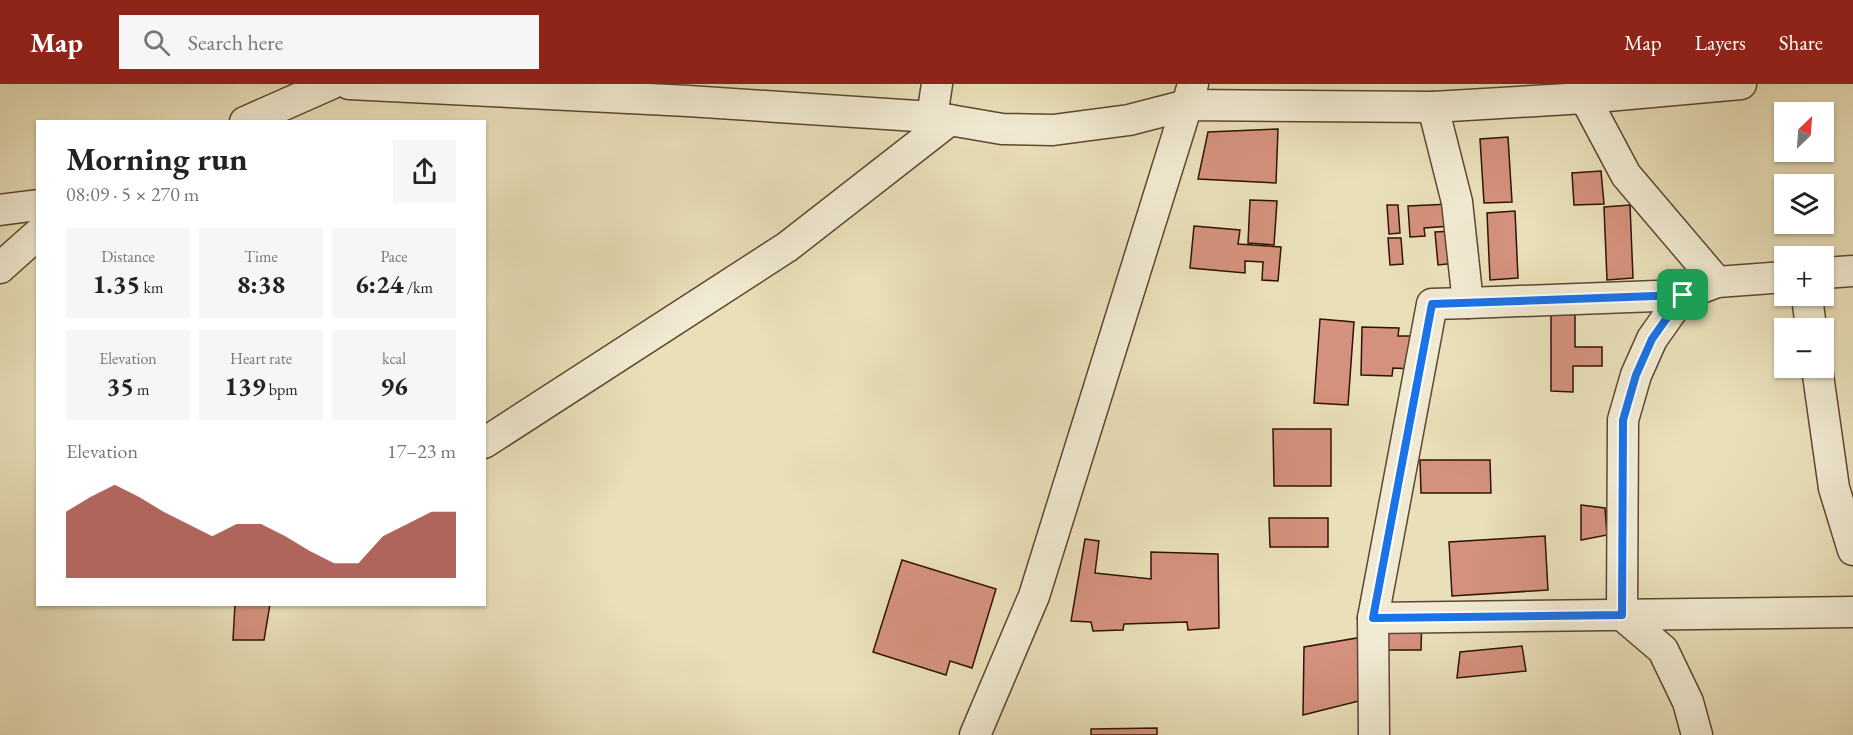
<!DOCTYPE html>
<html lang="en">
<head>
<meta charset="utf-8">
<style>
	body { margin:0; font-family:"EB Garamond",serif; background:#f6f6f6; color:#222; height:100vh; display:flex; flex-direction:column; font-size:22px; white-space:nowrap }
	* { box-sizing:border-box; margin:0 }
	p { font-size:20px; color:#767676 }
	.icon { flex:none; width:33px; height:33px; fill:none; stroke:currentColor; stroke-width:2; stroke-linecap:round; stroke-linejoin:round }
	.map { position:relative; flex:1; overflow:hidden }
	.sheet { position:absolute; left:36px; top:36px; width:450px; height:486px; display:flex; flex-direction:column; background:#fff; border-radius:0px; box-shadow:0 2px 4px #0004 }
	.sheet>* { flex:none }
	.needle { width:39px; rotate:25deg }
	.buttons { position:absolute; left:1774px; top:18px; display:grid; gap:12px }
	.buttons a { display:grid; place-items:center; width:60px; height:60px; border-radius:0px; background:#fff; box-shadow:0 2px 4px #0004; font-size:30px }
	.pin { position:absolute; display:grid; place-items:center; width:51px; height:51px; color:#fff; margin:-26px; border-radius:12px; box-shadow:0 3px 9px #0006 }
	.round { display:grid; place-items:center; flex:none; width:63px; height:63px; border-radius:0px; background:#f6f6f6 }
	.headline { display:flex; align-items:center; justify-content:space-between; height:102px; padding:0 30px }
	h1 { font-size:33px; font-weight:700; line-height:45px }
	.metrics { display:grid; grid-template-columns:repeat(3,1fr); gap:9px; height:102px; padding:6px 30px }
	.metrics div { display:grid; align-content:center; border-radius:0px; background:#f6f6f6; text-align:center }
	.metrics b { font-size:26px; font-weight:700 }
	.metrics small { font-size:16px; font-weight:400 }
	.metrics p { font-size:16px }
	.chart { height:168px; padding:12px 30px }
	.chart p { display:flex; justify-content:space-between }
	.chart svg { width:100%; height:108px; margin-top:6px; fill:#8f2418; opacity:.7 }
	header { display:flex; align-items:center; gap:36px; box-sizing:border-box; height:84px; padding:0 30px; background:#8f2418; color:#fff }
	header strong { font-size:28px }
	nav { display:flex; gap:33px; margin-inline-start:auto; font-size:21px }
	.search { width:420px; height:54px; background:#f6f6f6; display:flex; align-items:center; gap:15px; box-sizing:border-box; padding:0 21px; border-radius:0px; color:#767676; font-size:22px }
	.map>svg:first-child { display:block }
	.building { fill:#d4917d; stroke:#301403; stroke-width:1.5 }
	.lines { fill:none; stroke-linecap:round; stroke-linejoin:round }
	.minor-casing { stroke:#5e4730; stroke-width:33 }
	.minor { stroke:#f1ead2; stroke-width:30 }
	.route-casing { stroke:#fff; stroke-width:12 }
	.route { stroke:#1a73e8; stroke-width:8 }
</style>
</head>
<body>
<header>
<strong>Map</strong>
<div class="search"><svg class="icon" aria-label="search" viewBox="0 0 24 24"><circle cx="10" cy="10" r="6"/><path d="M15 15l6 6"/></svg>Search here</div>
<nav><a>Map</a><a>Layers</a><a>Share</a></nav>
</header>
<div class="map">
<svg width="1853" height="651" viewBox="0 0 1853 651">
	<rect width="100%" height="100%" fill="#e9dfb9"/>
	<filter id="stains"><feTurbulence type="fractalNoise" baseFrequency=".00333" numOctaves="4"/><feColorMatrix values="0 0 0 0 .2 0 0 0 0 .09 0 0 0 0 .02 0 0 0 .5 -.17"/></filter>
	<radialGradient id="worn" r=".72"><stop offset=".6" stop-color="#630" stop-opacity="0"/><stop offset="1" stop-color="#630" stop-opacity=".3"/></radialGradient>
	<!-- building -->
	<g class="building">
		<path d="M1278 45 1276 99 1198 95 1208 48Z"/>
		<path d="M1508 53 1512 118 1484 119 1480 55Z"/>
		<path d="M1601 87 1604 120 1574 121 1572 89Z"/>
		<path d="M1250 116 1277 117 1274 161 1248 159Z"/>
		<path d="M1450 120 1451 142 1424 144 1425 152 1410 153 1408 122Z"/>
		<path d="M1387 121H1398L1400 149 1389 150Z"/>
		<path d="M1630 121 1633 194 1607 196 1604 123Z"/>
		<path d="M1515 127 1518 194 1490 196 1487 129Z"/>
		<path d="M1194 142 1240 146 1238 160 1281 163 1278 197 1262 196 1263 178 1245 177V189L1190 184Z"/>
		<path d="M1453 147 1456 179 1438 181 1435 148Z"/>
		<path d="M1388 154H1401L1403 180 1390 181Z"/>
		<path d="M1551 229H1575V263H1602V282H1573V308L1551 307Z"/>
		<path d="M1320 235 1354 238 1348 321 1314 319Z"/>
		<path d="M1362 243 1399 244 1398 252H1413L1412 285 1393 284 1392 292 1361 291Z"/>
		<path d="M1273 345H1331V402H1274Z"/>
		<path d="M1420 376H1490L1491 409H1421Z"/>
		<path d="M1581 421 1605 424 1607 451 1581 456Z"/>
		<path d="M1269 434H1328V463H1270Z"/>
		<path d="M1545 452 1548 506 1452 512 1449 458Z"/>
		<path d="M1085 455 1099 457 1095 489 1151 495V468L1218 470 1219 544 1188 546 1187 538 1124 540 1123 546 1093 547 1091 538 1071 537Z"/>
		<path d="M902 476 996 505 972 584 950 577 946 591 873 568Z"/>
		<path d="M235 520H270L264 556H233Z"/>
		<path d="M1422 532 1421 566H1387V534Z"/>
		<path d="M1363 553 1367 615 1303 631 1304 563Z"/>
		<path d="M1522 562 1526 587 1457 594 1460 568Z"/>
		<path d="M1157 644V651H1091V645Z"/>
	</g>
	<g class="lines">
		<!-- minor casing -->
		<g class="minor-casing">
			<g id="minor">
				<path d="M349 0 688 17 932 33 1002 45 1053 46 1129 36 1187 21 1193 0"/>
				<path d="M1583 0 1585 14 1626 91 1717 198"/>
				<path d="M932 33 937 0"/>
				<path d="M245 38 331 0"/>
				<path d="M0 126 38 121"/>
				<path d="M0 184 38 150"/>
				<path d="M1824 189 1853 187"/>
				<path d="M1807 212 1811 244"/>
				<path d="M1468 219 1683 211"/>
				<path d="M1817 284 1834 404 1853 466"/>
				<path d="M484 359 787 163 950 36"/>
				<path d="M1622 531 1623 336 1636 291 1652 255 1683 211 1717 198 1785 193"/>
				<path d="M1622 531 1663 566 1688 618 1697 651"/>
				<path d="M1373 534 1853 528"/>
				<path d="M975 651 1034 512 1187 21 1433 23 1585 14 1741 0"/>
				<path d="M1374 651 1373 534 1432 220 1468 219 1457 118 1433 23"/>
			</g>
		</g>
		<!-- minor -->
		<use href="#minor" class="minor"/>
	</g>
	<g class="lines">
		<!-- route casing -->
		<g class="route-casing">
			<path id="route" d="M1683 211 1652 255 1636 291 1623 336 1622 531 1373 534 1432 220Z"/>
		</g>
		<!-- route -->
		<use href="#route" class="route"/>
	</g>
	<rect width="100%" height="100%" filter="url(#stains)"/>
	<rect width="100%" height="100%" fill="url(#worn)"/>
</svg>
<div class="buttons">
<a><svg class="needle" viewBox="-14 -14 28 28"><path d="M0-13l5 13h-10z" fill="#e53935"/><path d="M0 13l5-13h-10z" fill="#767676"/></svg></a>
<a><svg class="icon" aria-label="layers" viewBox="0 0 24 24"><path d="M12 4l9 5-9 5-9-5zM3 14l9 5 9-5"/></svg></a>
<a>+</a>
<a>−</a>
</div>
<div class="pin" style="left:1683px;top:211px;background:#1e9e55"><svg class="icon" aria-label="arrive" viewBox="0 0 24 24"><path d="M6 21V4h12l-3 4 3 4H6"/></svg></div>
<section class="sheet">
<div class="headline"><div><h1>Morning run</h1><p>08:09 · 5 × 270 m</p></div><a class="round"><svg class="icon" aria-label="share" viewBox="0 0 24 24"><path d="M12 15V3M7 8l5-5 5 5M5 13v7h14v-7"/></svg></a></div>
<div class="metrics">
<div><p>Distance</p><b>1.35<small> km</small></b></div>
<div><p>Time</p><b>8:38</b></div>
<div><p>Pace</p><b>6:24<small> /km</small></b></div>
</div>
<div class="metrics">
<div><p>Elevation</p><b>35<small> m</small></b></div>
<div><p>Heart rate</p><b>139<small> bpm</small></b></div>
<div><p>kcal</p><b>96</b></div>
</div>
<div class="chart"><p><span>Elevation</span>17–23 m</p>
<svg viewBox="0 0 160 44" preserveAspectRatio="none"><path d="M0 44V17L10 11L20 6L30 11L40 17L50 22L60 27L70 22L80 22L90 27L100 33L110 38L120 38L130 27L140 22L150 17L160 17V44z"/></svg>
</div>
</section>
</div>
</body>
</html>
